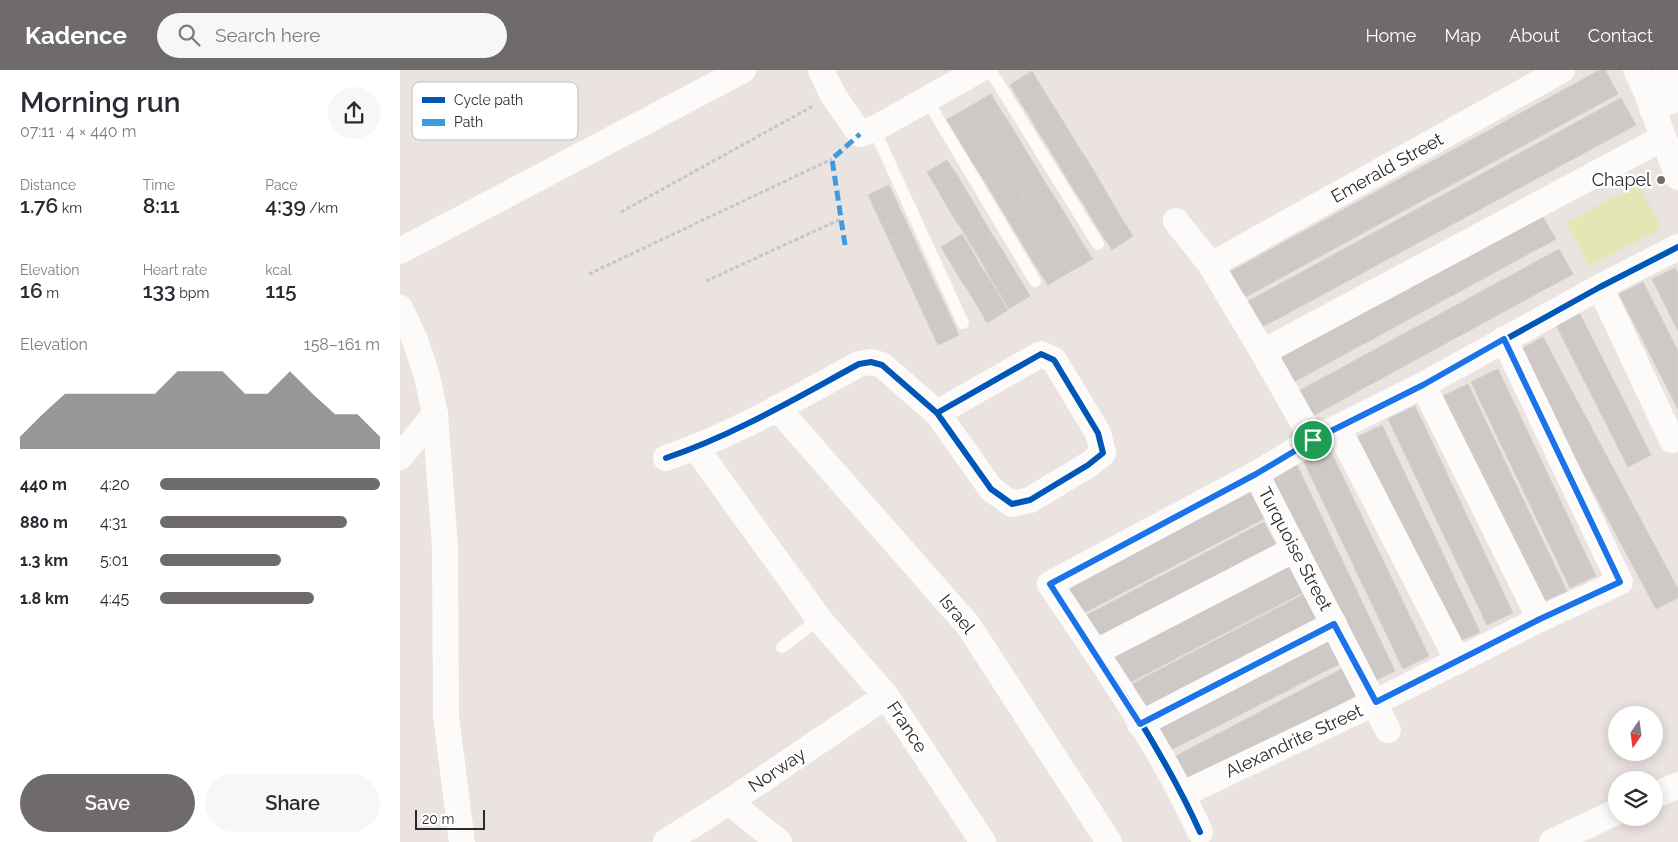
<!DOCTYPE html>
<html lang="en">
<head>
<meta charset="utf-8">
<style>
	body { margin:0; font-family:Raleway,sans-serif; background:#f7f7f7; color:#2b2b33; height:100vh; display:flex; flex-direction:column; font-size:19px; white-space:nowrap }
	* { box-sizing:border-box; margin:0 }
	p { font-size:16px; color:#7c7c81 }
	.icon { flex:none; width:28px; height:28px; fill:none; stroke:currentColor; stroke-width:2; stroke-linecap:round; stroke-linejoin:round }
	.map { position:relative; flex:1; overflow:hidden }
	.panel { display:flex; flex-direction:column; background:#fff; width:400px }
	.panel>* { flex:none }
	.needle { width:32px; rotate:193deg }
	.buttons { position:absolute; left:1208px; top:636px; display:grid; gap:10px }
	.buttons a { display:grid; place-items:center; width:55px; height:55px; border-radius:50%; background:#fff; box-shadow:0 2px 12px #0003; font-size:25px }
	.scale { position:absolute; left:15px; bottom:12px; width:70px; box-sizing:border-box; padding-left:5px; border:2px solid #2b2b2b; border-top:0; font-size:14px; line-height:18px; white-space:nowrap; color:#2b2b2b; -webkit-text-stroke:4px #fff; paint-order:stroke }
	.pin { position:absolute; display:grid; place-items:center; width:42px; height:42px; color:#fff; margin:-21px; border:2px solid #fff; border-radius:50%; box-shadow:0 1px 5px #0007 }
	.round { display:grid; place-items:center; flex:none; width:52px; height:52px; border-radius:26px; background:#f7f7f7 }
	.headline { display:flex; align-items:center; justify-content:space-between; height:85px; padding:0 20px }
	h1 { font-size:28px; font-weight:600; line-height:38px }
	.stats { display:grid; grid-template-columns:repeat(3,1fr); gap:8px; height:85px; padding:5px 20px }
	.stats div { display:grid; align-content:center }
	.stats b { font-size:21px; font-weight:600 }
	.stats small { font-size:14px; font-weight:400 }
	.stats p { font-size:14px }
	.chart { height:140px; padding:10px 20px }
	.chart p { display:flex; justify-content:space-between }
	.chart svg { width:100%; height:90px; margin-top:5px; fill:#6e6b6a; opacity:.7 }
	.primary-button { display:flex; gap:10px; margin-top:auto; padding:10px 20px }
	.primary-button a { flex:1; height:58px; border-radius:30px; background:#6e6b6a; color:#fff; font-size:20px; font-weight:600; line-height:58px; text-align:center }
	.primary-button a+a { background:#f7f7f7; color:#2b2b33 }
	ul { padding:0 20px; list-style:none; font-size:16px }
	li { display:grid; grid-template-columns:80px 60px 1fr; align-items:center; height:38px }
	li i { height:12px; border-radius:6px; background:#6e6b6a }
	header { display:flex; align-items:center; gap:30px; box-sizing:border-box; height:70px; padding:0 25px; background:#6e6b6a; color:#fff }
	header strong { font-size:24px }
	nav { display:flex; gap:28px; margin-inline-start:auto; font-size:18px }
	.search { width:350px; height:45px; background:#f7f7f7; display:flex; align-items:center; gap:12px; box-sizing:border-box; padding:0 18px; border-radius:28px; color:#7c7c81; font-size:19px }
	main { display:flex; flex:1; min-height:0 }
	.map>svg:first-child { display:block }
	.pitch { fill:#e3e7b6 }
	.building { fill:#cec9c7; stroke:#d4cfcc }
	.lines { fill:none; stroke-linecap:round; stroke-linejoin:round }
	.path { stroke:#c6c6c6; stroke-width:3; stroke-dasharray:4 2.5; stroke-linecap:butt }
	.service { stroke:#fcfbfa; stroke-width:12 }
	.minor { stroke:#fcfbfa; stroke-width:26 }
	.quiet { stroke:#3d9ce1; stroke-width:5; stroke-dasharray:10 5; stroke-linecap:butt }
	.cycleway-casing { stroke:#fff; stroke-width:9 }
	.cycleway { stroke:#0057b8; stroke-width:6 }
	.route-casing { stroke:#fff; stroke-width:10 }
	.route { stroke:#1a73e8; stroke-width:6 }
	.poi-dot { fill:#6e6b6a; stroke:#fff; stroke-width:2 }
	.labels { text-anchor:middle; stroke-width:5; stroke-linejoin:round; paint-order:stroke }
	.street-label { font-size:18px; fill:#2b2b2b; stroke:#fff }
	.poi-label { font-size:18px; fill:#2b2b2b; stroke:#fff; text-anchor:end }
	.key { fill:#fff; stroke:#bfbfbf; stroke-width:1 }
	.key-label { font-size:14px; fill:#2b2b2b }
</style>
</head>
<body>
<header>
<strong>Kadence</strong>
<div class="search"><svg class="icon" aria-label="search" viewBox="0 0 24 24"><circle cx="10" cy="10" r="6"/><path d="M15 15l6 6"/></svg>Search here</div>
<nav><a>Home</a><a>Map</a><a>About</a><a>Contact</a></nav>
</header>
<main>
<section class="panel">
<div class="headline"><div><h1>Morning run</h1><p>07:11 · 4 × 440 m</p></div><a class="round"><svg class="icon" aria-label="share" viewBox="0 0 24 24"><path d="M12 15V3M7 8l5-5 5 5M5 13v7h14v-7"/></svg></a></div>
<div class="stats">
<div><p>Distance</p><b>1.76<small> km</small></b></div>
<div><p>Time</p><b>8:11</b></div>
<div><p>Pace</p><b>4:39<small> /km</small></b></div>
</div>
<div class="stats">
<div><p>Elevation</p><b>16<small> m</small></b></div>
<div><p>Heart rate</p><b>133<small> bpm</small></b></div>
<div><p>kcal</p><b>115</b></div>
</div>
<div class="chart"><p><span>Elevation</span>158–161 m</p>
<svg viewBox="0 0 160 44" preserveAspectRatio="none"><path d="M0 44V38L10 27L20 17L30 17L40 17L50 17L60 17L70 6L80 6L90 6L100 17L110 17L120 6L130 17L140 27L150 27L160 38V44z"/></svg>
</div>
<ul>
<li><b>440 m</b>4:20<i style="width:100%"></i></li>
<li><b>880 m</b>4:31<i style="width:85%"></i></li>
<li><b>1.3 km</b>5:01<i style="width:55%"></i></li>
<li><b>1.8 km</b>4:45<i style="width:70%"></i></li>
</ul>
<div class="primary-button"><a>Save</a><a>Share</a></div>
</section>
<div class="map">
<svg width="1278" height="772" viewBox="0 0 1278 772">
	<rect width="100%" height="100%" fill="#eae3e0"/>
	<!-- pitch -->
	<path class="pitch" d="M1238 114 1262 158 1189 196 1166 153Z"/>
	<!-- building -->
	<g class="building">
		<path d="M1200 0H1205L1218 24 1027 128 1012 102Z"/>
		<path d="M632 1 641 16 619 30 610 15Z"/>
		<path d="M641 16 650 31 628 44 619 30Z"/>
		<path d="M591 24 600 39 578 52 569 37Z"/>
		<path d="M1221 28 1236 55 857 260 843 234Z"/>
		<path d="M650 31 660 46 637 60 628 44Z"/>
		<path d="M569 37 578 52 556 65 546 50Z"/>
		<path d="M600 39 610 54 587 67 578 52Z"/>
		<path d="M660 46 669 61 647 75 637 60Z"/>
		<path d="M578 52 587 67 565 80 556 65Z"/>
		<path d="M610 54 619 69 597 82 587 67Z"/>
		<path d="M669 61 678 76 656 90 647 75Z"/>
		<path d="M587 67 597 82 574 95 565 80Z"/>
		<path d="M619 69 628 84 606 97 597 82Z"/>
		<path d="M678 76 688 91 665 105 656 90Z"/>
		<path d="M597 82 606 97 584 110 574 95Z"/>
		<path d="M628 84 637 99 615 112 606 97Z"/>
		<path d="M547 90 557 105 536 117 527 102Z"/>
		<path d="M688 91 697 106 674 120 665 105Z"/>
		<path d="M606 97 615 112 593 125 584 110Z"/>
		<path d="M637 99 646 114 624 127 615 112Z"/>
		<path d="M1012 102 1027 128 840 230 826 204Z"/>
		<path d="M557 105 566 120 545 133 536 117Z"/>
		<path d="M697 106 706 122 684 135 674 120Z"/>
		<path d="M615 112 624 127 602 140 593 125Z"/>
		<path d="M646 114 656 129 634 142 624 127Z"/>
		<path d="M489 115 496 130 475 140 468 125Z"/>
		<path d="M566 120 575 135 554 148 545 133Z"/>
		<path d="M706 122 715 137 693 150 684 135Z"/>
		<path d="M624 127 634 142 611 155 602 140Z"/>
		<path d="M656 129 665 144 643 157 634 142Z"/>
		<path d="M496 130 503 145 482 155 475 140Z"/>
		<path d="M575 135 584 151 564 163 554 148Z"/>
		<path d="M715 137 724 152 702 165 693 150Z"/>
		<path d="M634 142 643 157 620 170 611 155Z"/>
		<path d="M665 144 674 159 652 173 643 157Z"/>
		<path d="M1141 144 1156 169 892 313 878 288Z"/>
		<path d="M503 145 510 160 489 170 482 155Z"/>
		<path d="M584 151 593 166 573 178 564 163Z"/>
		<path d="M724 152 733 166 712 180 702 165Z"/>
		<path d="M643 157 652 173 629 185 620 170Z"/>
		<path d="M674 159 683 174 661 188 652 173Z"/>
		<path d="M510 160 517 175 496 185 489 170Z"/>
		<path d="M562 164 571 179 550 192 541 177Z"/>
		<path d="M593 166 603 181 582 193 573 178Z"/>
		<path d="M652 173 661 188 639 201 629 185Z"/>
		<path d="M683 174 693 189 670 202 661 188Z"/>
		<path d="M517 175 524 190 503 200 496 185Z"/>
		<path d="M571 179 580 195 559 207 550 192Z"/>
		<path d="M1159 179 1173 204 909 348 895 323Z"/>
		<path d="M603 181 612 196 591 209 582 193Z"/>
		<path d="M661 188 670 202 648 215 639 201Z"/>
		<path d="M524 190 531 205 510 215 503 200Z"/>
		<path d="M580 195 590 210 569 222 559 207Z"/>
		<path d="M612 196 621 211 600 224 591 209Z"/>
		<path d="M1275 198 1278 203V261L1252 209Z"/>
		<path d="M531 205 538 220 517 230 510 215Z"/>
		<path d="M590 210 599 225 578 237 569 222Z"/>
		<path d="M621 211 630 226 609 239 600 224Z"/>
		<path d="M1243 212 1278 281V339L1219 224Z"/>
		<path d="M538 220 545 235 524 245 517 230Z"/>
		<path d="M599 225 608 240 587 253 578 237Z"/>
		<path d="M545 235 552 250 531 260 524 245Z"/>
		<path d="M1178 240 1251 385 1228 397 1154 251Z"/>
		<path d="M552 250 559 265 538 275 531 260Z"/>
		<path d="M1143 267 1278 519V528L1256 539 1118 281Z"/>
		<path d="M1098 299 1196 506 1170 518 1071 312Z"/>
		<path d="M1068 314 1167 521 1140 533 1041 327Z"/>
		<path d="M1015 336 1113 543 1087 555 988 349Z"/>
		<path d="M982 355 1080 562 1054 574 955 368Z"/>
		<path d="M930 380 1029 586 1003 599 904 392Z"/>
		<path d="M897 395 995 601 969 614 870 407Z"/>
		<path d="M851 421 865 448 682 544 667 516Z"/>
		<path d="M864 452 878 479 699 573 685 546Z"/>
		<path d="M890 495 904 522 725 615 710 588Z"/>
		<path d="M906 523 921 550 742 643 728 616Z"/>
		<path d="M933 563 947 590 767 682 752 657Z"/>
		<path d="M949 595 963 622 785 715 770 689Z"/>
	</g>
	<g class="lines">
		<!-- path -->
		<g class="path">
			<path d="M221 142 413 36"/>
			<path d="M189 204 432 89"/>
			<path d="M306 211 441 149"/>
		</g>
		<!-- service -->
		<g class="service">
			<path d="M590 0 698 174"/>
			<path d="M527 30 635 211"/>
			<path d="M474 59 563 253"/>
			<path d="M382 577 419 549"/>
		</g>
		<!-- minor -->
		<g class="minor">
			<path d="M421 0 433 25 460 64 474 59 579 0"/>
			<path d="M1236 0 1245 18 1278 107"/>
			<path d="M1245 18 1278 4"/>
			<path d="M1252 39 1278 28"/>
			<path d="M776 151 811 195 863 282 913 370"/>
			<path d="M0 181 343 0"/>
			<path d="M811 195 1162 0"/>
			<path d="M1200 217 1272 370"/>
			<path d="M0 238 15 270 27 306 35 344 45 477 46 645 62 772"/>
			<path d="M863 282 1263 68"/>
			<path d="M1023 315 1140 549"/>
			<path d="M377 338 568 555 709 772"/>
			<path d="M938 358 1058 591"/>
			<path d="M296 378 419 549 486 626 583 772"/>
			<path d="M0 387 35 344"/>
			<path d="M266 388C334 365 396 328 459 294L471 292 482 295 537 343 591 419 612 434 630 430 688 395 703 383 698 363 654 290 641 284 537 343"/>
			<path d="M856 404 988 660"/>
			<path d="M696 582 895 479"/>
			<path d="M740 654 934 554"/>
			<path d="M783 724 976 632 1140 549 1220 512 1104 269"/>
			<path d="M1254 726 1278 715"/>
			<path d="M329 732 379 772"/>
			<path d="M800 762C761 676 703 593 650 514L856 404 913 370 1023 315 1200 217 1278 177"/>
			<path d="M266 772 329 732 486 626"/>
			<path d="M1152 772 1216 742"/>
		</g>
		<!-- quiet -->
		<path class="quiet" d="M445 175 432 89 460 64"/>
		<!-- cycleway casing -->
		<g class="cycleway-casing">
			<g id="cycleway">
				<path d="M266 388C334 365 396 328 459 294L471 292 482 295 537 343 591 419 612 434 630 430 688 395 703 383 698 363 654 290 641 284 537 343"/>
				<path d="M800 762C761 676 703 593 650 514L856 404 913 370 1023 315 1200 217 1278 177"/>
			</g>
		</g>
		<!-- cycleway -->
		<use href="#cycleway" class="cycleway"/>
	</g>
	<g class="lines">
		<!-- route casing -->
		<g class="route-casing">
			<path id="route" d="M1104 269 1220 512 1140 549 976 632 934 554 740 654 650 514 856 404 913 370 1023 315Z"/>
		</g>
		<!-- route -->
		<use href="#route" class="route"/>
	</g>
	<!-- markers -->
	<circle class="poi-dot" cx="1261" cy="110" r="5"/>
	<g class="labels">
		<!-- street labels -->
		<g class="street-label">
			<text transform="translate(987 98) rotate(-29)" y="6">Emerald Street</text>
			<text transform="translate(895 479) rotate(62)" y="6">Turquoise Street</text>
			<text transform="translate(557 544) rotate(51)" y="6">Israel</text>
			<text transform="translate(507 657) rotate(56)" y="6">France</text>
			<text transform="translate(894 671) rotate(-25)" y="6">Alexandrite Street</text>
			<text transform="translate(377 700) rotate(-34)" y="6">Norway</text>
		</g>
		<!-- poi labels -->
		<g class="poi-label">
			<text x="1251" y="116">Chapel</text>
		</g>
	</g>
	<!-- legend -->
	<rect x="12" y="12" width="166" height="58" rx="8" class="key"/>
	<rect x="22" y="27" width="23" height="6" fill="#0057b8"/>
	<rect x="22" y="49" width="23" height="7" fill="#3d9ce1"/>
	<g class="key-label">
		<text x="54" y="35">Cycle path</text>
		<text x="54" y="57">Path</text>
	</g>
</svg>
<div class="buttons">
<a><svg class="needle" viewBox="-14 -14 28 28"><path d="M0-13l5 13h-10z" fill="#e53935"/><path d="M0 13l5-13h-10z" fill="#7c7c81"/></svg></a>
<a><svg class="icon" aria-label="layers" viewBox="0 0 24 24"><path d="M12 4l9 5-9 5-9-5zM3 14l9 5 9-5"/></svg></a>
</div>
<div class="scale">20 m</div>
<div class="pin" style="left:913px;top:370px;background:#1e9e55"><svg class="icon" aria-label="arrive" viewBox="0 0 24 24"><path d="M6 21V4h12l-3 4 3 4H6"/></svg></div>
</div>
</main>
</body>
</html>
